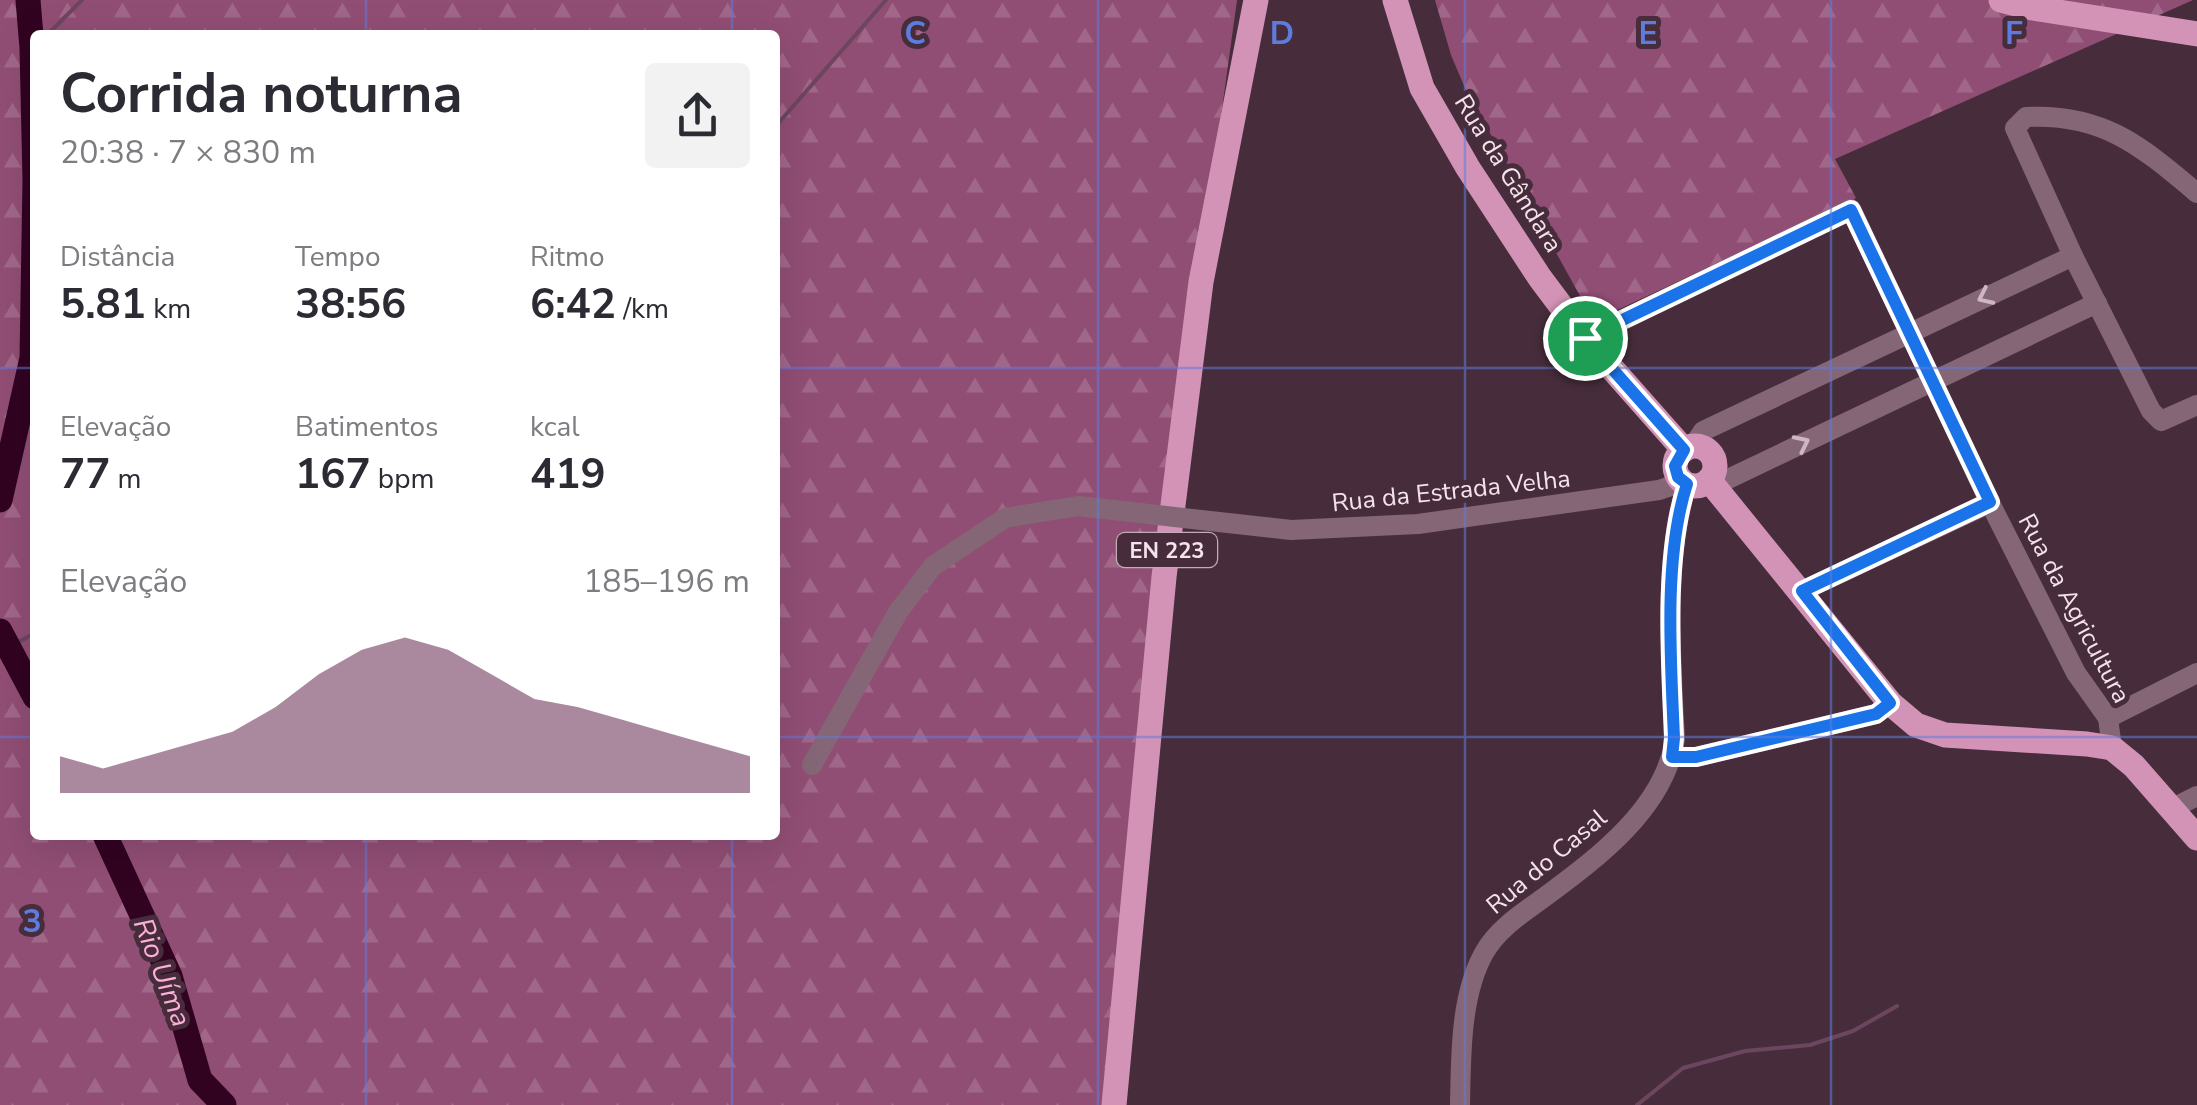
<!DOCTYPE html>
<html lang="pt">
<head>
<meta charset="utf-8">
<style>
	body { margin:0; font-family:"Nunito Sans",sans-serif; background:#f2f2f3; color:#2b2b33; height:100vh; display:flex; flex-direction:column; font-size:38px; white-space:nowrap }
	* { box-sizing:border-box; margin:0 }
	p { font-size:32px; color:#7c7c81 }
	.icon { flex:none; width:55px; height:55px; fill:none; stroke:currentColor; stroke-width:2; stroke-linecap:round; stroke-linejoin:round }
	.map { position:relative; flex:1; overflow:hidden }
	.drawer { position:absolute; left:30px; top:30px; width:750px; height:810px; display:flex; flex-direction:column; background:#fff; border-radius:10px; box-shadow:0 10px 40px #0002 }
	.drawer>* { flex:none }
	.pin { position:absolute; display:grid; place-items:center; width:85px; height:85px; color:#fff; margin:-42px; border:5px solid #fff; border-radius:50%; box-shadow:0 2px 10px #0007 }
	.round { display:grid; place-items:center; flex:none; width:105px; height:105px; border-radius:10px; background:#f2f2f3 }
	.headline { display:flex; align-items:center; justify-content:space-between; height:170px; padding:0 30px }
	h1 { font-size:55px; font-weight:700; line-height:75px }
	.metrics { display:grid; grid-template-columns:repeat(3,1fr); gap:15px; height:170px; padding:10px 30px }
	.metrics div { display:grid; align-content:center }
	.metrics b { font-size:42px; font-weight:700 }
	.metrics small { font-size:28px; font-weight:400 }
	.metrics p { font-size:28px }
	.chart { height:280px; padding:20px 30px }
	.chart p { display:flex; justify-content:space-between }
	.chart svg { width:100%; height:180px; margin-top:10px; fill:#875877; opacity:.7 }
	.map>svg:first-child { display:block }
	.forest { fill:url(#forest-firs); fill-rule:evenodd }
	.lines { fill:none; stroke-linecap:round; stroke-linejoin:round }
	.stream { stroke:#6c465e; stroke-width:4 }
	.river { stroke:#310321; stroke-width:25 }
	.minor { stroke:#856676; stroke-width:20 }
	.major { stroke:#d393b6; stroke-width:25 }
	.minor-bridge { stroke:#856676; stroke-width:20 }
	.oneway { stroke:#ceb7c3 }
	.route-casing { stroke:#fff; stroke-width:20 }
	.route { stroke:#1a73e8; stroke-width:12 }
	.grid { fill:none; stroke:#5e7bde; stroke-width:2.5; stroke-opacity:0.55 }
	.labels { text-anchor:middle; stroke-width:10; stroke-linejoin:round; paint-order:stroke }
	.shield { fill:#472d3b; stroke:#c1acb7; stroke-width:2.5 }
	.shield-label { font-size:22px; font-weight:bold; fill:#f5e3ec }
	.street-label { font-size:25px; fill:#f5e3ec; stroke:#472d3b }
	.water-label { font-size:28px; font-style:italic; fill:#fdaed9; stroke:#472d3b }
	.grid-label { font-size:32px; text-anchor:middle; font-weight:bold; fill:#5e7bde; stroke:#472d3b; stroke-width:10; stroke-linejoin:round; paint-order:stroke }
</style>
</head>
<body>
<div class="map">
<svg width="2197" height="1105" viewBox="0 0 2197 1105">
	<defs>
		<pattern id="forest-firs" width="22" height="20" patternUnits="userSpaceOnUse" patternTransform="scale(2.5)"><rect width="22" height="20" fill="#914e75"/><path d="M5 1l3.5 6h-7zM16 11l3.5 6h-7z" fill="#a16789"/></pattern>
	</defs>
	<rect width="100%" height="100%" fill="#472d3b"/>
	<!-- forest -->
	<g class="forest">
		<path d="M0 0H1237L1167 506 1102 1105H0ZM35 35H775V835H35Z"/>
		<path d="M1435 0H2193L1835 159 1856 198 1596 320 1590 314 1465 88 1451 55Z"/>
	</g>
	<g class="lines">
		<!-- stream -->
		<g class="stream">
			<path d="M47 35 82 0"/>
			<path d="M32 48 35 46"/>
			<path d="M775 127 886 0"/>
			<path d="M9 647 35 633"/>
			<path d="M1637 1105 1683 1068 1745 1051 1810 1045 1853 1031 1897 1006"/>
		</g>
		<!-- river -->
		<g class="river">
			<path d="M0 500 32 358 35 180 32 48 28 0"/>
			<path d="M0 631 35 697"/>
			<path d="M105 835 170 976 200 1080 224 1105"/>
		</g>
		<!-- minor -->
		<g class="minor">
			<path d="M2197 193C2141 146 2103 113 2026 117L2015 128 2073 256 2151 411 2161 421 2197 405"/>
			<path d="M1585 338 1851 209 1990 503 2076 673 2108 718 2112 748"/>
			<path d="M1693 446 1703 431 2073 256"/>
			<path d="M1713 475 1726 480 2097 303"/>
			<path d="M1201 520 1291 530 1418 524 1659 490 1683 482"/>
			<path d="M1802 591 1990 503"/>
			<path d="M2108 718 2197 673"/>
			<path d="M1672 757H1696L1876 714 1890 703"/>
			<path d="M812 765 898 612 933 566 1005 518 1078 506 1140 513"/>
			<path d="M2171 809 2197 796"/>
			<path d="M1460 1105C1461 1057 1460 996 1484 953 1498 928 1523 913 1546 896 1599 857 1665 807 1675 739 1671 662 1663 557 1687 484"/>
		</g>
		<!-- major -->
		<g class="major">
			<path d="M1395 0 1422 88 1468 168 1540 278 1585 338 1684 450"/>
			<path d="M2001 0 2033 8 2197 34"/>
			<circle cx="1695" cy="466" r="20"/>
			<path d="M1709 480 1890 703 1916 725 1945 735 2087 744 2112 748 2134 766 2197 838"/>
			<path d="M1114 1105 1164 577 1201 282 1256 0"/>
		</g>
		<!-- minor-bridge -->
		<path class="minor-bridge" d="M1140 513 1201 520"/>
	</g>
	<!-- one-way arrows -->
	<defs><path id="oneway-chevron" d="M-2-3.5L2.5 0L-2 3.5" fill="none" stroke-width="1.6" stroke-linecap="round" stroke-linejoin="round" transform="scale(2.5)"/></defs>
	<g class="oneway">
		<use href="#oneway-chevron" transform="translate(1985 297) rotate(155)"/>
		<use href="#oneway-chevron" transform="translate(1802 443) rotate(-26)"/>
	</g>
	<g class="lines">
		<!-- route casing -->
		<g class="route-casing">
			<path id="route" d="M1851 210 1990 502 1802 591 1890 703 1876 714 1696 757H1672L1674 738C1671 662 1663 558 1687 484L1678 477 1675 466 1684 450 1585 338Z"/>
		</g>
		<!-- route -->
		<use href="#route" class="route"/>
	</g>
	<!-- grid -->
	<path class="grid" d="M366 0V35M732 0V35M1098 0V1105M1465 0V1105M1831 0V1105M0 368H35M775 368H2197M0 737H35M775 737H2197M366 835V1105M732 835V1105"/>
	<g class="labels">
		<!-- shield labels -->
		<rect class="shield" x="1117" y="533" width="100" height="34" rx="8"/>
		<g class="shield-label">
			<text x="1167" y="558">EN 223</text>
		</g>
		<!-- street labels -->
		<g class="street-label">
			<text transform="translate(1509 173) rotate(58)" y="9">Rua da Gândara</text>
			<text transform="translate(1451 490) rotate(-6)" y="9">Rua da Estrada Velha</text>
			<text transform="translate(2075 608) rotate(62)" y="9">Rua da Agricultura</text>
			<text transform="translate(1546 861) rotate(-40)" y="9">Rua do Casal</text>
		</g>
		<!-- water labels -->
		<g class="water-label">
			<text transform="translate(163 972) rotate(69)" y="10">Rio Uíma</text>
		</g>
	</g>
	<g class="grid-label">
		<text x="915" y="44">C</text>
		<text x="1282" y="44">D</text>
		<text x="1648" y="44">E</text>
		<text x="2014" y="44">F</text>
		<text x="32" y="932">3</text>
	</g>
</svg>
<div class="pin" style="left:1585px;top:338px;background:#1e9e55"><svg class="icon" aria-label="arrive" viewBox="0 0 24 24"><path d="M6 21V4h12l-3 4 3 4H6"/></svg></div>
<section class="drawer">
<div class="headline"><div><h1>Corrida noturna</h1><p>20:38 · 7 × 830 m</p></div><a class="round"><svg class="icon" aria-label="share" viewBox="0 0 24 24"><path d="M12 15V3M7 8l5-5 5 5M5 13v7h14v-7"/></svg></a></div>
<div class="metrics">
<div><p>Distância</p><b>5.81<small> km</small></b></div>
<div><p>Tempo</p><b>38:56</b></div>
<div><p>Ritmo</p><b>6:42<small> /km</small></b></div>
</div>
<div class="metrics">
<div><p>Elevação</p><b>77<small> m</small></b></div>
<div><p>Batimentos</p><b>167<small> bpm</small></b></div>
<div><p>kcal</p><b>419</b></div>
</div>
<div class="chart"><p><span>Elevação</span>185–196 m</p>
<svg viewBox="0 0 160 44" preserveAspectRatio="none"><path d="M0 44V35L10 38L20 35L30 32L40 29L50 23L60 15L70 9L80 6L90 9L100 15L110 21L120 23L130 26L140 29L150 32L160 35V44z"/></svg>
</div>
</section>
</div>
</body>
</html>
